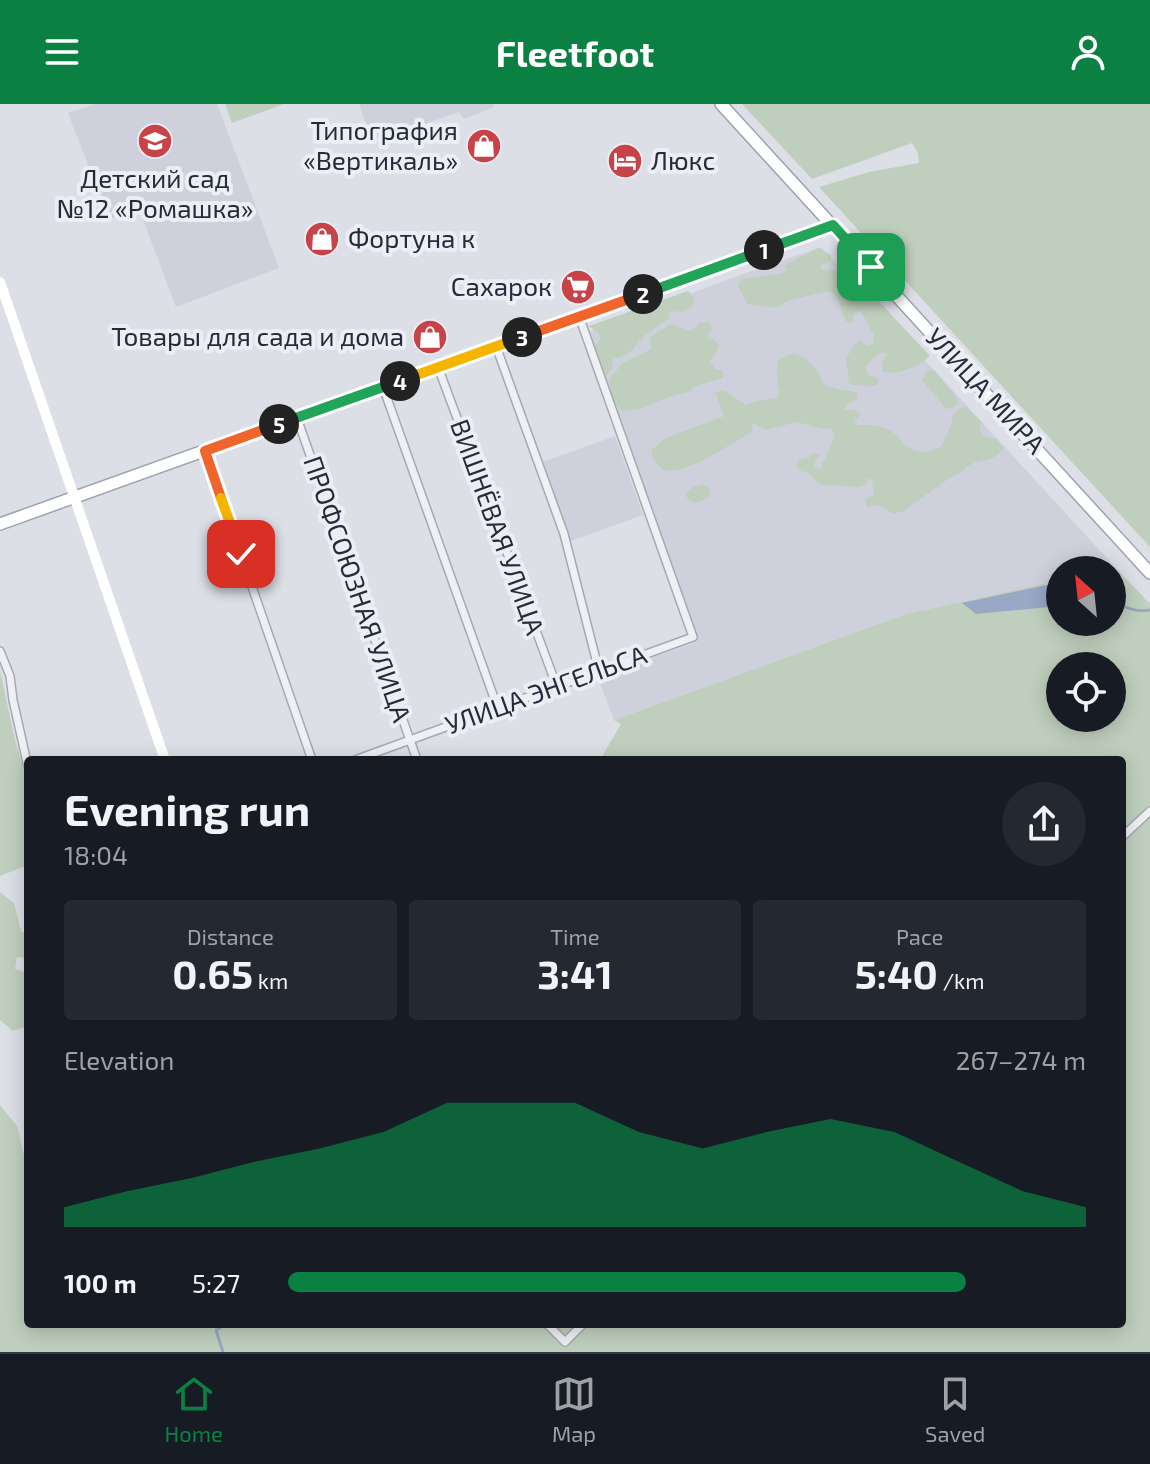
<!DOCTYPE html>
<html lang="en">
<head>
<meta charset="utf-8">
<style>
	body { margin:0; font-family:"Exo 2",sans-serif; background:#242831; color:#f1f3f6; height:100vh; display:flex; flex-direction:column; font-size:30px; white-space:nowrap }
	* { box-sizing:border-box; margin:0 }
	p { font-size:26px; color:#9ea1a6 }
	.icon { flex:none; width:44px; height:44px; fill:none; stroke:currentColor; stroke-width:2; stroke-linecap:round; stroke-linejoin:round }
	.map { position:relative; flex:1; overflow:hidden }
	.drawer { position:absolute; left:24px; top:652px; width:1102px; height:572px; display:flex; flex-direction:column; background:#171b24; border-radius:8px; box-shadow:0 4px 20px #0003 }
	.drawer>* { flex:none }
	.needle { width:52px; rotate:333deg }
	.buttons { position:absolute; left:1046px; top:452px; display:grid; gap:16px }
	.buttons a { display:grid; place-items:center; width:80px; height:80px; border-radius:50%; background:#171b24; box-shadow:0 4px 20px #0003; font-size:40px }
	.pin { position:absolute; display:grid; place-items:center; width:68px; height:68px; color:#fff; margin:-34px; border-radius:16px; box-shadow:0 4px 12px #0006 }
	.km { position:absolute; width:40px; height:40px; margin:-20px; border-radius:50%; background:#222; color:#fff; font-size:22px; line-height:40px; text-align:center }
	.round { display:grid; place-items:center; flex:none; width:84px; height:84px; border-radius:42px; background:#242831 }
	.headline { display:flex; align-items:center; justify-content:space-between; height:136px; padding:0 40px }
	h1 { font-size:44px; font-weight:700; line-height:60px }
	.metrics { display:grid; grid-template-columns:repeat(3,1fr); gap:12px; height:136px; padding:8px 40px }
	.metrics div { display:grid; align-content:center; border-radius:8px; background:#242831; text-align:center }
	.metrics b { font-size:40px; font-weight:700 }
	.metrics small { font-size:22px; font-weight:400 }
	.metrics p { font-size:22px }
	.chart { height:224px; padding:16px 40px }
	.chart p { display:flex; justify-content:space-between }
	.chart svg { width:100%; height:144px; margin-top:8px; fill:#0b8043; opacity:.7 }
	ul { padding:0 40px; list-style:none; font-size:26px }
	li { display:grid; grid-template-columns:128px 96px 1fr; align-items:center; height:60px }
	li i { height:20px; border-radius:10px; background:#0b8043 }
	header { display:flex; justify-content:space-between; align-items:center; height:104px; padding:0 40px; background:#0b8043; color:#fff; font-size:36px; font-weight:700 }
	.dock { display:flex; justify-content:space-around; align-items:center; height:112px; border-top:2px solid #363941; background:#171b24; font-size:22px; color:#9ea1a6 }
	.dock a { display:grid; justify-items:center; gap:4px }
	.dock .active { color:#0b8043 }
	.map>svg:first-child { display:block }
	.built { fill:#ced1db }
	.green { fill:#c0cfbd; fill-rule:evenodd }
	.water { fill:#98a8c5 }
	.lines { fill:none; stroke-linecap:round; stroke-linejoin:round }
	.stream { stroke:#98a8c5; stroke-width:3 }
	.street-casing { stroke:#a5a9b3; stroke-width:10 }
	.primary-casing { stroke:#9ca2b1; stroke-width:14 }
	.street { stroke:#eef0f4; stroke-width:7 }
	.secondary { stroke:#fff; stroke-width:10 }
	.primary { stroke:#fff; stroke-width:11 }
	.split-1-casing { stroke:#fff; stroke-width:16 }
	.split-2-casing { stroke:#fff; stroke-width:16 }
	.split-3-casing { stroke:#fff; stroke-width:16 }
	.split-4-casing { stroke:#fff; stroke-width:16 }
	.split-5-casing { stroke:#fff; stroke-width:16 }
	.split-6-casing { stroke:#fff; stroke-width:16 }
	.split-7-casing { stroke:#fff; stroke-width:16 }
	.split-1 { stroke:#22a559; stroke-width:10 }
	.split-2 { stroke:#22a559; stroke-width:10 }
	.split-3 { stroke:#f0652b; stroke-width:10 }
	.split-4 { stroke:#f5b400; stroke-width:10 }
	.split-5 { stroke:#22a559; stroke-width:10 }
	.split-6 { stroke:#f0652b; stroke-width:10 }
	.split-7 { stroke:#f5b400; stroke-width:10 }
	.labels { text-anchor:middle; stroke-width:8; stroke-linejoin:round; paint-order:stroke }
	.poi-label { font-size:26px; fill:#262b3b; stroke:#ebeef4; text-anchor:end }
	.street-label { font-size:26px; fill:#262b3b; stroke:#ebeef4 }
</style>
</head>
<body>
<header><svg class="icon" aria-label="menu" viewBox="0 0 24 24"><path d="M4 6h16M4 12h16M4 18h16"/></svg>Fleetfoot<svg class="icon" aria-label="person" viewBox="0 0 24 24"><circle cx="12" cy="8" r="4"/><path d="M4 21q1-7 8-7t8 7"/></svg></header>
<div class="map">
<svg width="1150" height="1248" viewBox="0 0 1150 1248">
	<rect width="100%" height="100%" fill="#dcdfe6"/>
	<!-- built -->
	<g class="built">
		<path d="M95 0H217L279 164 176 203 139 105 109 115 68 9Z"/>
		<path d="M359 0H493L494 3 464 15 459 8 387 33H371Z"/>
		<path d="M821 143 1116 464 1107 466H1060V476L906 510 614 616 600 579 607 569 695 539 683 503 687 501 670 458 589 228 732 174Z"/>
		<path d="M615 332 643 411 571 437 543 358Z"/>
	</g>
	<!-- green -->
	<g class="green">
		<path d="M225 0H284L232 19Z"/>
		<path d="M742 0H1150V443L819 83 869 68 919 59 918 49 912 39 812 75Z"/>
		<path d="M818 144 831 151V157L820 162 822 166C848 163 849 174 865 192L873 191 930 252C918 263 900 271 883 268L882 258 888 250 881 249 872 255 865 264 868 271 879 275 877 281 869 283 862 280 854 282 849 279 846 254 855 240 861 236 867 242 874 239V232L861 207 854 209 853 216 850 220 846 217C840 206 841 191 828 187L787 197 777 204 747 200 738 181 742 175 779 170 787 167 784 162Z"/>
		<path d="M688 187 694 194 692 202 682 208 669 207V214C662 220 653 225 646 231 632 244 634 250 613 255L612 265 604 274 596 253 595 242 601 235 598 229 589 222Z"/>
		<path d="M709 218 712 225 708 231 719 241 716 249 710 257 715 265 723 267V274L698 281 688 288 669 293 643 304 623 307C612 300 610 287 609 275 615 270 617 263 624 259 633 253 642 251 651 245L650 233 671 220 691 227 699 219Z"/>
		<path d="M795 249C806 254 814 260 819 271 822 276 821 278 826 281 833 286 849 285 858 289L857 295 847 300 844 306H855L861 311 855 316 856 321C870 320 884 321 895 330 899 333 901 337 904 340 917 351 928 349 942 342L951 320 953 310 965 302 982 318 979 325 983 332 996 335 1004 344C991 358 990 354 974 359 965 362 961 371 951 373L904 407 893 410 878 401 866 403 865 396 874 390 872 376 868 374 867 379 860 383 821 381 808 369 801 367 796 362 797 357 807 354 813 349 820 351 816 356 814 364 822 365V359L826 353 835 330 830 324 822 325 797 318 766 326 753 319 751 329C733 338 685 372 665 366 657 363 653 354 651 346L666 334 724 312 715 288 724 286 746 301 756 297 776 294 780 287 777 278V257L785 252Z"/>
		<path d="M934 266 956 293 958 299 952 304 946 305 922 276 927 267Z"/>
		<path d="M702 380 710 384 709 392C700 400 690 402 685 390L691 384Z"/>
		<path d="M1116 464 1150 500V1248H0V1001L17 1022 24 1051 28 1054V1220H1122V656H600L621 620 614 616 906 510 1060 476V518H1112V466H1107ZM1060 562H1112V614H1060Z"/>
		<path d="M0 567 15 636 28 680V761L0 772Z"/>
		<path d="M0 788 14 799 21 827 28 831V854L17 853 15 865 28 869V922L13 927 0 916Z"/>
	</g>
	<!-- water -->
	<path class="water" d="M1060 478V502L976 510 962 499Z"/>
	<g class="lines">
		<!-- stream -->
		<g class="stream">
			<path d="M1112 497C1124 503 1137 509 1150 506"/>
			<path d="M223 1248 216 1226 227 1220"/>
		</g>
		<!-- street casing -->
		<g class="street-casing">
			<g id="street">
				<path d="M496 242 564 430 599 567"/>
				<path d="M438 263 557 583"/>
				<path d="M383 283 498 605"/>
				<path d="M297 314 417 656"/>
				<path d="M205 347 312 656"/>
				<path d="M0 547 10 572 13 596 28 663"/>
				<path d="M355 656 693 533 579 212"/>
				<path d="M1122 733 1150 707"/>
				<path d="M547 1220 565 1238 583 1220"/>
			</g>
		</g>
		<!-- primary casing -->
		<g class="primary-casing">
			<g id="primary">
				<path d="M721 0 1150 469"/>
				<path d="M0 420 833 121"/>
			</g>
		</g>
		<!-- street -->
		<use href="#street" class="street"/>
		<!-- secondary -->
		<path class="secondary" d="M0 178 165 656"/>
		<!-- primary -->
		<use href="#primary" class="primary"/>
	</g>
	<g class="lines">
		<!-- split-1 casing -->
		<g class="split-1-casing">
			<path id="split-1" d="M764 146 833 121 871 163"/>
		</g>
		<!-- split-2 casing -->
		<g class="split-2-casing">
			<path id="split-2" d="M643 190 764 146"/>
		</g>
		<!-- split-3 casing -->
		<g class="split-3-casing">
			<path id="split-3" d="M522 233 643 190"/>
		</g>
		<!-- split-4 casing -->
		<g class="split-4-casing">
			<path id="split-4" d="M400 277 522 233"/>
		</g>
		<!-- split-5 casing -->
		<g class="split-5-casing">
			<path id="split-5" d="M279 320 400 277"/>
		</g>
		<!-- split-6 casing -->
		<g class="split-6-casing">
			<path id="split-6" d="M221 394 205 347 279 320"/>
		</g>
		<!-- split-7 casing -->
		<g class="split-7-casing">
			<path id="split-7" d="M221 394 241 450"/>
		</g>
		<!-- split-1 -->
		<use href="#split-1" class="split-1"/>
		<!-- split-2 -->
		<use href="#split-2" class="split-2"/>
		<!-- split-3 -->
		<use href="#split-3" class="split-3"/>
		<!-- split-4 -->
		<use href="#split-4" class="split-4"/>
		<!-- split-5 -->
		<use href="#split-5" class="split-5"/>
		<!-- split-6 -->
		<use href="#split-6" class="split-6"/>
		<!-- split-7 -->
		<use href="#split-7" class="split-7"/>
	</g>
	<!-- icons -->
	<defs>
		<g id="school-disc" transform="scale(1.8)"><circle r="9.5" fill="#c84347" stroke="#ebeef4"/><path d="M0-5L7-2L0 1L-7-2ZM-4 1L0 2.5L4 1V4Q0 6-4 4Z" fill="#fff"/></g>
		<g id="shop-disc" transform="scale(1.8)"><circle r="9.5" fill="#c84347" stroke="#ebeef4"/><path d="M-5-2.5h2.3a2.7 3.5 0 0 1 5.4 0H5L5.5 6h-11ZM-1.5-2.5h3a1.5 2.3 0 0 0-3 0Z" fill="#fff"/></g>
		<g id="hotel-disc" transform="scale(1.8)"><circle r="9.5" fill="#c84347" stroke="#ebeef4"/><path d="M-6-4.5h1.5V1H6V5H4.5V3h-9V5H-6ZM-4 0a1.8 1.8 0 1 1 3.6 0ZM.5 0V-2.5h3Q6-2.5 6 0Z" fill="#fff"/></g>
		<g id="supermarket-disc" transform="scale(1.8)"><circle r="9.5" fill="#c84347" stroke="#ebeef4"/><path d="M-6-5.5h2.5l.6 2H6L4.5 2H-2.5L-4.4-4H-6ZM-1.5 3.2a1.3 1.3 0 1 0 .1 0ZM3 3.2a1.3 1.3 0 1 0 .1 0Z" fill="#fff"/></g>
	</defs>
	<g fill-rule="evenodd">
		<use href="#school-disc" x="155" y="37"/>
		<use href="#shop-disc" x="484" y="42"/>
		<use href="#hotel-disc" x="625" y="57"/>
		<use href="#shop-disc" x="322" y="135"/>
		<use href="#supermarket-disc" x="578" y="183"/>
		<use href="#shop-disc" x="430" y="233"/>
	</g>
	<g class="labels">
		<!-- poi labels -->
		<g class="poi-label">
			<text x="458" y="36">Типография<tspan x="458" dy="30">«Вертикаль»</tspan></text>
			<text x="651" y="66" text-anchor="start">Люкс</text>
			<text x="155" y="84" text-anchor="middle">Детский сад<tspan x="155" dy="30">№12 «Ромашка»</tspan></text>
			<text x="348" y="144" text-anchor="start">Фортуна к</text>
			<text x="552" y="192">Сахарок</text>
			<text x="404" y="242">Товары для сада и дома</text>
		</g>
		<!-- street labels -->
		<g class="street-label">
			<text transform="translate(985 287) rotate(47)" y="9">УЛИЦА МИРА</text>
			<text transform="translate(497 423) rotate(70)" y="9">ВИШНЁВАЯ УЛИЦА</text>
			<text transform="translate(357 485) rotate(71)" y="9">ПРОФСОЮЗНАЯ УЛИЦА</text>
			<text transform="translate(546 586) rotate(-20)" y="9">УЛИЦА ЭНГЕЛЬСА</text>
		</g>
	</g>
</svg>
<div class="buttons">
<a><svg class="needle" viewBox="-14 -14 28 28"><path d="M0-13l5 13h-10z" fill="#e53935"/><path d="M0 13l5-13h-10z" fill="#9ea1a6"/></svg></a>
<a><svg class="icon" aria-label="locate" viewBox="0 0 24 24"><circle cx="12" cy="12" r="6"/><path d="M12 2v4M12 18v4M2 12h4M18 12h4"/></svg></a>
</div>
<div class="pin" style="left:871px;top:163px;background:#1e9e55"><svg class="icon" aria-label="arrive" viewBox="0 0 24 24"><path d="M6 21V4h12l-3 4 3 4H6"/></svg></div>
<div class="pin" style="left:241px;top:450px;background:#d93025"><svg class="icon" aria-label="check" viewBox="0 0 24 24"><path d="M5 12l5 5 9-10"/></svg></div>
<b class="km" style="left:764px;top:146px">1</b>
<b class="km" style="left:643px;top:190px">2</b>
<b class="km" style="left:522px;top:233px">3</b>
<b class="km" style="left:400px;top:277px">4</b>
<b class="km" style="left:279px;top:320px">5</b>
<section class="drawer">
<div class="headline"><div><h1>Evening run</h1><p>18:04</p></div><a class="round"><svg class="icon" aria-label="share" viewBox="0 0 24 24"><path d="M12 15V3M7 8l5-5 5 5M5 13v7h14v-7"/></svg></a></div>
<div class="metrics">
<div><p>Distance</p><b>0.65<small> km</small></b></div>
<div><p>Time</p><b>3:41</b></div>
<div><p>Pace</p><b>5:40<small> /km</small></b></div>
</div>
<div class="chart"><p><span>Elevation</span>267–274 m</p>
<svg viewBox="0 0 160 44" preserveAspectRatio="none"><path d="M0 44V38L10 33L20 29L30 24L40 20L50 15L60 6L70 6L80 6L90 15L100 20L110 15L120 11L130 15L140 24L150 33L160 38V44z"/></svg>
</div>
<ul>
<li><b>100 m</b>5:27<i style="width:85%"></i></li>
</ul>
</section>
</div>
<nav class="dock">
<a class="active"><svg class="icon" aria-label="home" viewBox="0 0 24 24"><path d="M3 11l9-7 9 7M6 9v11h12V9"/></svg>Home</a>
<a><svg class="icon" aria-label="map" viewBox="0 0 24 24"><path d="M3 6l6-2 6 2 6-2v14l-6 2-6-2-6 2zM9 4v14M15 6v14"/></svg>Map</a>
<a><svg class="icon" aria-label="saved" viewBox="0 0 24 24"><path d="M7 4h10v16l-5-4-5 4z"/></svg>Saved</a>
</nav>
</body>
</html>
